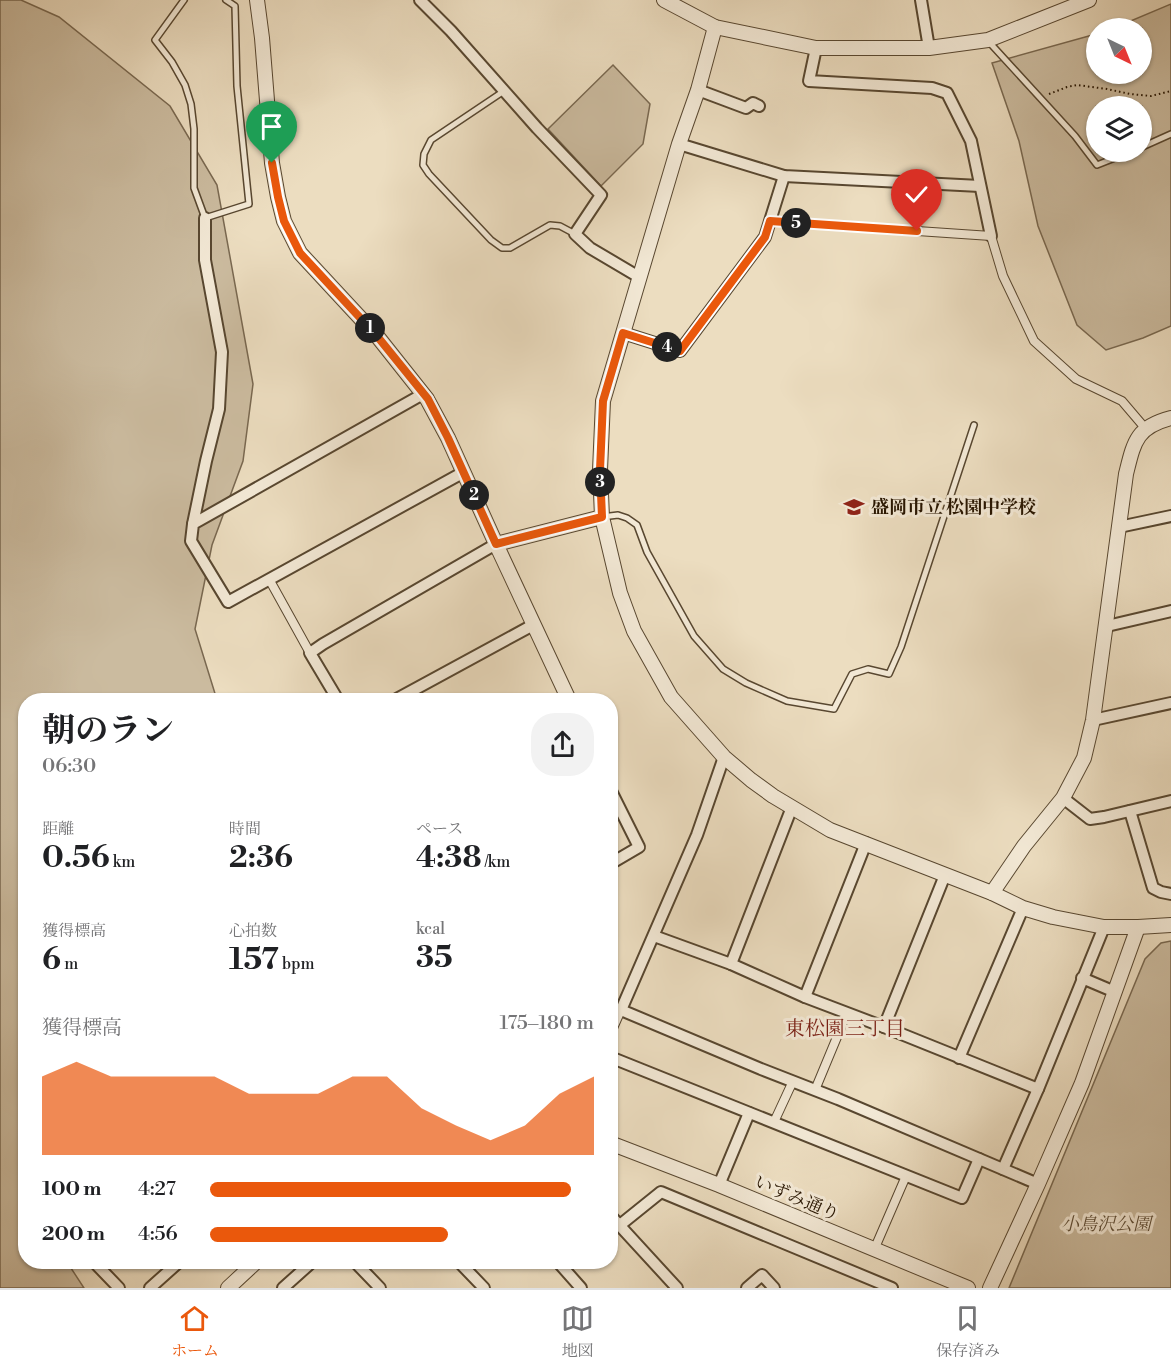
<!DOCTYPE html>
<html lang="ja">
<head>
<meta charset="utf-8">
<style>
	body { margin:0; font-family:"Libre Bodoni","Noto Serif JP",serif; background:#f2f2f2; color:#202124; height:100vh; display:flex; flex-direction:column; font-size:22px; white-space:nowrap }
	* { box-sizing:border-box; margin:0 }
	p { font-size:20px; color:#757577 }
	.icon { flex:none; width:33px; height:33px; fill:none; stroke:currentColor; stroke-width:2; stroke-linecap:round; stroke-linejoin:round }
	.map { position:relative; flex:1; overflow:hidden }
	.sheet { position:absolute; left:18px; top:693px; width:600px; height:576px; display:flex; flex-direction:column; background:#fff; border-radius:24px; box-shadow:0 2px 4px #0004 }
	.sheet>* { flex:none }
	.needle { width:39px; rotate:137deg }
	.controls { position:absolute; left:1086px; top:18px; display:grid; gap:12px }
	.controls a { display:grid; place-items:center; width:66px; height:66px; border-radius:50%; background:#fff; box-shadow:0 2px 4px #0004; font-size:30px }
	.pin { position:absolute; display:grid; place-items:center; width:51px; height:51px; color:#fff; margin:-62px -26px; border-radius:50% 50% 50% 0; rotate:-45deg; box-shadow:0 0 6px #0007 }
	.pin .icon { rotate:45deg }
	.km { position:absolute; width:30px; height:30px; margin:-15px; border-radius:50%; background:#222; color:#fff; font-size:16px; line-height:30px; text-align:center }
	.round { display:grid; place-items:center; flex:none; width:63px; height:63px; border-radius:24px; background:#f2f2f2 }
	.overview { display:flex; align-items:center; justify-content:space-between; height:102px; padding:0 24px }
	h1 { font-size:33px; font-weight:700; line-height:45px }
	.metrics { display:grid; grid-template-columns:repeat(3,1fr); gap:9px; height:102px; padding:6px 24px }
	.metrics div { display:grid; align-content:center }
	.metrics b { font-size:30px; font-weight:700 }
	.metrics small { font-size:16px; font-weight:400 }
	.metrics p { font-size:16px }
	.chart { height:168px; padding:12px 24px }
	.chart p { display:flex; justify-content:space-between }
	.chart svg { width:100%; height:108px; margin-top:6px; fill:#ea580c; opacity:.7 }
	ul { padding:0 24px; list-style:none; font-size:20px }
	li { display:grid; grid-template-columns:96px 72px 1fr; align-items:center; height:45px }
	li i { height:15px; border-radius:8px; background:#ea580c }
	.tabs { display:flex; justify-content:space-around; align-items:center; height:84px; border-top:2px solid #e0e0e0; background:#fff; font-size:16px; color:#757577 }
	.tabs a { display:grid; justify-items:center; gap:3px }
	.tabs .active { color:#ea580c }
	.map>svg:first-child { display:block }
	.green { fill:#cbbb9f; stroke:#796850; stroke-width:1.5; fill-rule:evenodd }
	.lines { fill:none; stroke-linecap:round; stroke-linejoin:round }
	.service-casing { stroke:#584730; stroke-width:8 }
	.pedestrian-casing { stroke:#584730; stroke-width:10 }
	.minor-casing { stroke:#584730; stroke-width:14 }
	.tertiary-casing { stroke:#584730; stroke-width:16 }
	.path { stroke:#271500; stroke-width:2; stroke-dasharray:1.5 3; stroke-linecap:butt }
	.service { stroke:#f3e9d6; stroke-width:5 }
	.pedestrian { stroke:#f3e9d6; stroke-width:8 }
	.minor { stroke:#f3e9d6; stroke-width:10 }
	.tertiary { stroke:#f3e9d6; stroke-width:14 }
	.route-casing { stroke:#fff; stroke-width:12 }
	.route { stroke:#ea580c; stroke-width:8 }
	.labels { text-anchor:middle; stroke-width:6; stroke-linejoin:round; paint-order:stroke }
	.poi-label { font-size:18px; font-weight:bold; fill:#271500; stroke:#f3e9d6; text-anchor:start }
	.street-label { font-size:18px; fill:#271500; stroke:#f3e9d6 }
	.park-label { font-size:18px; font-style:italic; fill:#604f38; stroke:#f3e9d6 }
	.neighbourhood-label { font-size:20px; fill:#7a1f14; stroke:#f3e9d6 }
</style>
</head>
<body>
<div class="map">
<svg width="1171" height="1288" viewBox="0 0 1171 1288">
	<rect width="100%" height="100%" fill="#ecddc0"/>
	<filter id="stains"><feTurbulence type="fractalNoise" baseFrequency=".00333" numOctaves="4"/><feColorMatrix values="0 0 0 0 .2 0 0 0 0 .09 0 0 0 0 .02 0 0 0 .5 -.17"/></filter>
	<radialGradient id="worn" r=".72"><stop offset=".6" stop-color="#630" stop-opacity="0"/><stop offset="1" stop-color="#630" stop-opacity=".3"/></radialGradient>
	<!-- green -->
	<g class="green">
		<path d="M0 0H21L59 17 170 106 217 185 253 384 243 461 212 545 195 629 217 700H26V1262H67L84 1288H0Z"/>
		<path d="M1171 4V326L1143 338 1106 350 1077 325 1038 226 1019 141 992 63 1096 34V74H1142V28H1114ZM1096 106H1142V152H1096Z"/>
		<path d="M613 65 650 104 643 144 601 186 548 129Z"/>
		<path d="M1171 941V1288H1009L1145 959 1161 943Z"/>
	</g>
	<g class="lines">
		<!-- service casing -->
		<g class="service-casing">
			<g id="service">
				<path d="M184 0 155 40 172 62 185 85 191 104 194 129V188L205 218 249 204 237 86 235 6 226 0"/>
				<path d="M989 42 1075 136 1097 165 1130 152"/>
				<path d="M504 91 431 140 424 154 423 165 429 174 491 240 502 248H510L550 225 560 226 575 234"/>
				<path d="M1142 147 1171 134"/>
				<path d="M602 517 618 515 627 518 637 525 647 552 694 636 723 669 746 683 787 701 834 709 852 674 868 669 889 674 901 647 974 425"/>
			</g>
		</g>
		<!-- pedestrian casing -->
		<g class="pedestrian-casing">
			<g id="pedestrian">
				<path d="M770 221 991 236 1003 276 1034 341 1076 379 1122 401 1145 428"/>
				<path d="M269 579 310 653"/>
				<path d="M610 1035 621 1010"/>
				<path d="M815 1090 847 1013"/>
				<path d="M774 1122 793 1081"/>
				<path d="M874 1250 906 1176"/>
			</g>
		</g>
		<!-- minor casing -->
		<g class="minor-casing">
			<g id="minor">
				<path d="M420 0 451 31 537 128 601 195 575 234 590 248 639 277"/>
				<path d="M921 0 929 48"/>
				<path d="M816 48 809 81 932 88 947 93 971 141 991 236"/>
				<path d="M698 90 746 108 753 103 759 106"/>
				<path d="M679 144 784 176 980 186"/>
				<path d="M623 333 680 351 765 237 784 176"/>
				<path d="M423 394 193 524 191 541 228 602 464 472"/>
				<path d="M193 524 206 461 219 409 222 352 205 260V218"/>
				<path d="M1119 527 1171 516"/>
				<path d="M1107 626 1171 611"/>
				<path d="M338 700 310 653 323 644 496 544"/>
				<path d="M395 700 533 625"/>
				<path d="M1093 720 1171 703"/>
				<path d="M724 757 697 835 621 1010 761 1069 838 1099 1038 1184"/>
				<path d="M610 789 639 847 610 864"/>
				<path d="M1063 798 1090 819 1104 817 1171 801"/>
				<path d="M1130 811 1153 888 1161 892 1171 894"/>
				<path d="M654 936 731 964 805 997 884 1027 1038 1089"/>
				<path d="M731 964 792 807"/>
				<path d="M1082 978 1115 992"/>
				<path d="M805 997 866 843"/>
				<path d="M884 1027 945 875"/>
				<path d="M610 1057 962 1198 979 1159"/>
				<path d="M959 1058 1023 908"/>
				<path d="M1003 1169 1038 1089 1104 927"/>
				<path d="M719 1185 749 1113"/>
				<path d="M610 1215 677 1288"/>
				<path d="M620 1225 661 1192 892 1288"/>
				<path d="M94 1262 119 1288"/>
				<path d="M355 1262 380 1288"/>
				<path d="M459 1262 484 1288"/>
				<path d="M558 1262 581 1288"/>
				<path d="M150 1288 179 1262"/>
				<path d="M283 1288 312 1262"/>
				<path d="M747 1288 762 1275 774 1288"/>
			</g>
		</g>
		<!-- tertiary casing -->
		<g class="tertiary-casing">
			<g id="tertiary">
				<path d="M257 0 262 38 272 163 278 197 284 221 300 253 377 336 427 399 448 438 496 544 569 700"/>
				<path d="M664 0 715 27 816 48H929L988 40 1089 0"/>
				<path d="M715 27 698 90 679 144 603 401 600 470 602 517 620 593 634 631 671 697 724 757 751 780 773 796 830 830 992 893 1023 908 1053 917 1104 927H1138L1171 925"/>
				<path d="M496 544 602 517"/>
				<path d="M992 893 1024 846 1063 798 1084 758 1093 720 1126 474C1134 442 1136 427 1171 418"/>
				<path d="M610 1143 719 1185 968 1288"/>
				<path d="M228 1288 256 1262"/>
				<path d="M990 1288 1038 1184 1082 1083 1138 927"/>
			</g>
		</g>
		<!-- path -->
		<path class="path" d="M1049 94 1067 87 1077 85 1107 89 1130 94 1151 96 1171 91"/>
		<!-- service -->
		<use href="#service" class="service"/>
		<!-- pedestrian -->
		<use href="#pedestrian" class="pedestrian"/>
		<!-- minor -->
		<use href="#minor" class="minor"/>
		<!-- tertiary -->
		<use href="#tertiary" class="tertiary"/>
	</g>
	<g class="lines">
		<!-- route casing -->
		<g class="route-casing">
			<path id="route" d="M272 163 278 197 284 221 300 253 377 336 428 399 448 438 496 544 602 517 600 470 603 401 623 333 680 351 765 237 770 221 917 231"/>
		</g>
		<!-- route -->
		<use href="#route" class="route"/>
	</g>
	<!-- icons -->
	<defs>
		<g id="school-bare" transform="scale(1.62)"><path d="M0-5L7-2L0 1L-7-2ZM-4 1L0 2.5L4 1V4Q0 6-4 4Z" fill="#8f2418" stroke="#f3e9d6" stroke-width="2.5" paint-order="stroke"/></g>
	</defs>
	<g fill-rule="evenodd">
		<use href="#school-bare" x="854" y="507"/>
	</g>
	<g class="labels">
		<!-- poi labels -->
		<g class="poi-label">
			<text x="871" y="513">盛岡市立 松園中学校</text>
		</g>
		<!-- street labels -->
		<g class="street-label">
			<text transform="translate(797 1198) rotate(23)" y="6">いずみ通り</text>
		</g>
		<!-- park labels -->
		<g class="park-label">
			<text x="1106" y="1230">小鳥沢公園</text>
		</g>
		<!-- neighbourhood labels -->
		<g class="neighbourhood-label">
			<text x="845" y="1035">東松園三丁目</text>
		</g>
	</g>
	<rect width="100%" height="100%" filter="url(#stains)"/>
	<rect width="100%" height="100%" fill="url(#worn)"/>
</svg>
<div class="controls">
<a><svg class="needle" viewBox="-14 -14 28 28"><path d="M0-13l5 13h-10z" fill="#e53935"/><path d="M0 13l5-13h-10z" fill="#757577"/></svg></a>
<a><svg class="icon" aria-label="layers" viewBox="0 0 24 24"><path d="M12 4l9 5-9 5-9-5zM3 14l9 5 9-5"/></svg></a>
</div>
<div class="pin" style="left:272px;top:163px;background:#1e9e55"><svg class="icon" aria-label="arrive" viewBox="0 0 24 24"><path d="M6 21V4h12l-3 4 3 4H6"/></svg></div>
<div class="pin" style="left:917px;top:231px;background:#d93025"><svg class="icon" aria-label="check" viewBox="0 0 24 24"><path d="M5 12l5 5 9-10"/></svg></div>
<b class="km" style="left:370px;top:328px">1</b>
<b class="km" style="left:474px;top:495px">2</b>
<b class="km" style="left:600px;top:482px">3</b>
<b class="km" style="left:667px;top:347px">4</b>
<b class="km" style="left:796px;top:223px">5</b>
<section class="sheet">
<div class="overview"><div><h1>朝のラン</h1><p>06:30</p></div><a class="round"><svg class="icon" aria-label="share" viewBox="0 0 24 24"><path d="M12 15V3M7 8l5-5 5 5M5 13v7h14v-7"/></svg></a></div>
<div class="metrics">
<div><p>距離</p><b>0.56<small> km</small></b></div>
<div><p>時間</p><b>2:36</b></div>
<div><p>ペース</p><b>4:38<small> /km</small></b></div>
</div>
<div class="metrics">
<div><p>獲得標高</p><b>6<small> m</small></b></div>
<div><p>心拍数</p><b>157<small> bpm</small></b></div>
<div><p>kcal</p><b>35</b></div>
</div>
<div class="chart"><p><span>獲得標高</span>175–180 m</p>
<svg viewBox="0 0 160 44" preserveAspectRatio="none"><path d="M0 44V12L10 6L20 12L30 12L40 12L50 12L60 19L70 19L80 19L90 12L100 12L110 25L120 32L130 38L140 32L150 19L160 12V44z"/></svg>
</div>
<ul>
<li><b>100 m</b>4:27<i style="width:94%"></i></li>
<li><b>200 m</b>4:56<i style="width:62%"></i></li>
</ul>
</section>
</div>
<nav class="tabs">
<a class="active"><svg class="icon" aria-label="home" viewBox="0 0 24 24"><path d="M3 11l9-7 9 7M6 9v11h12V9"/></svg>ホーム</a>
<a><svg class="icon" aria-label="map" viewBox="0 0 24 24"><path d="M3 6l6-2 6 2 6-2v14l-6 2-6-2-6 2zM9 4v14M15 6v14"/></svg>地図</a>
<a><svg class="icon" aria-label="saved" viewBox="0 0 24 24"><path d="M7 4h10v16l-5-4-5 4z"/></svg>保存済み</a>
</nav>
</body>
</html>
